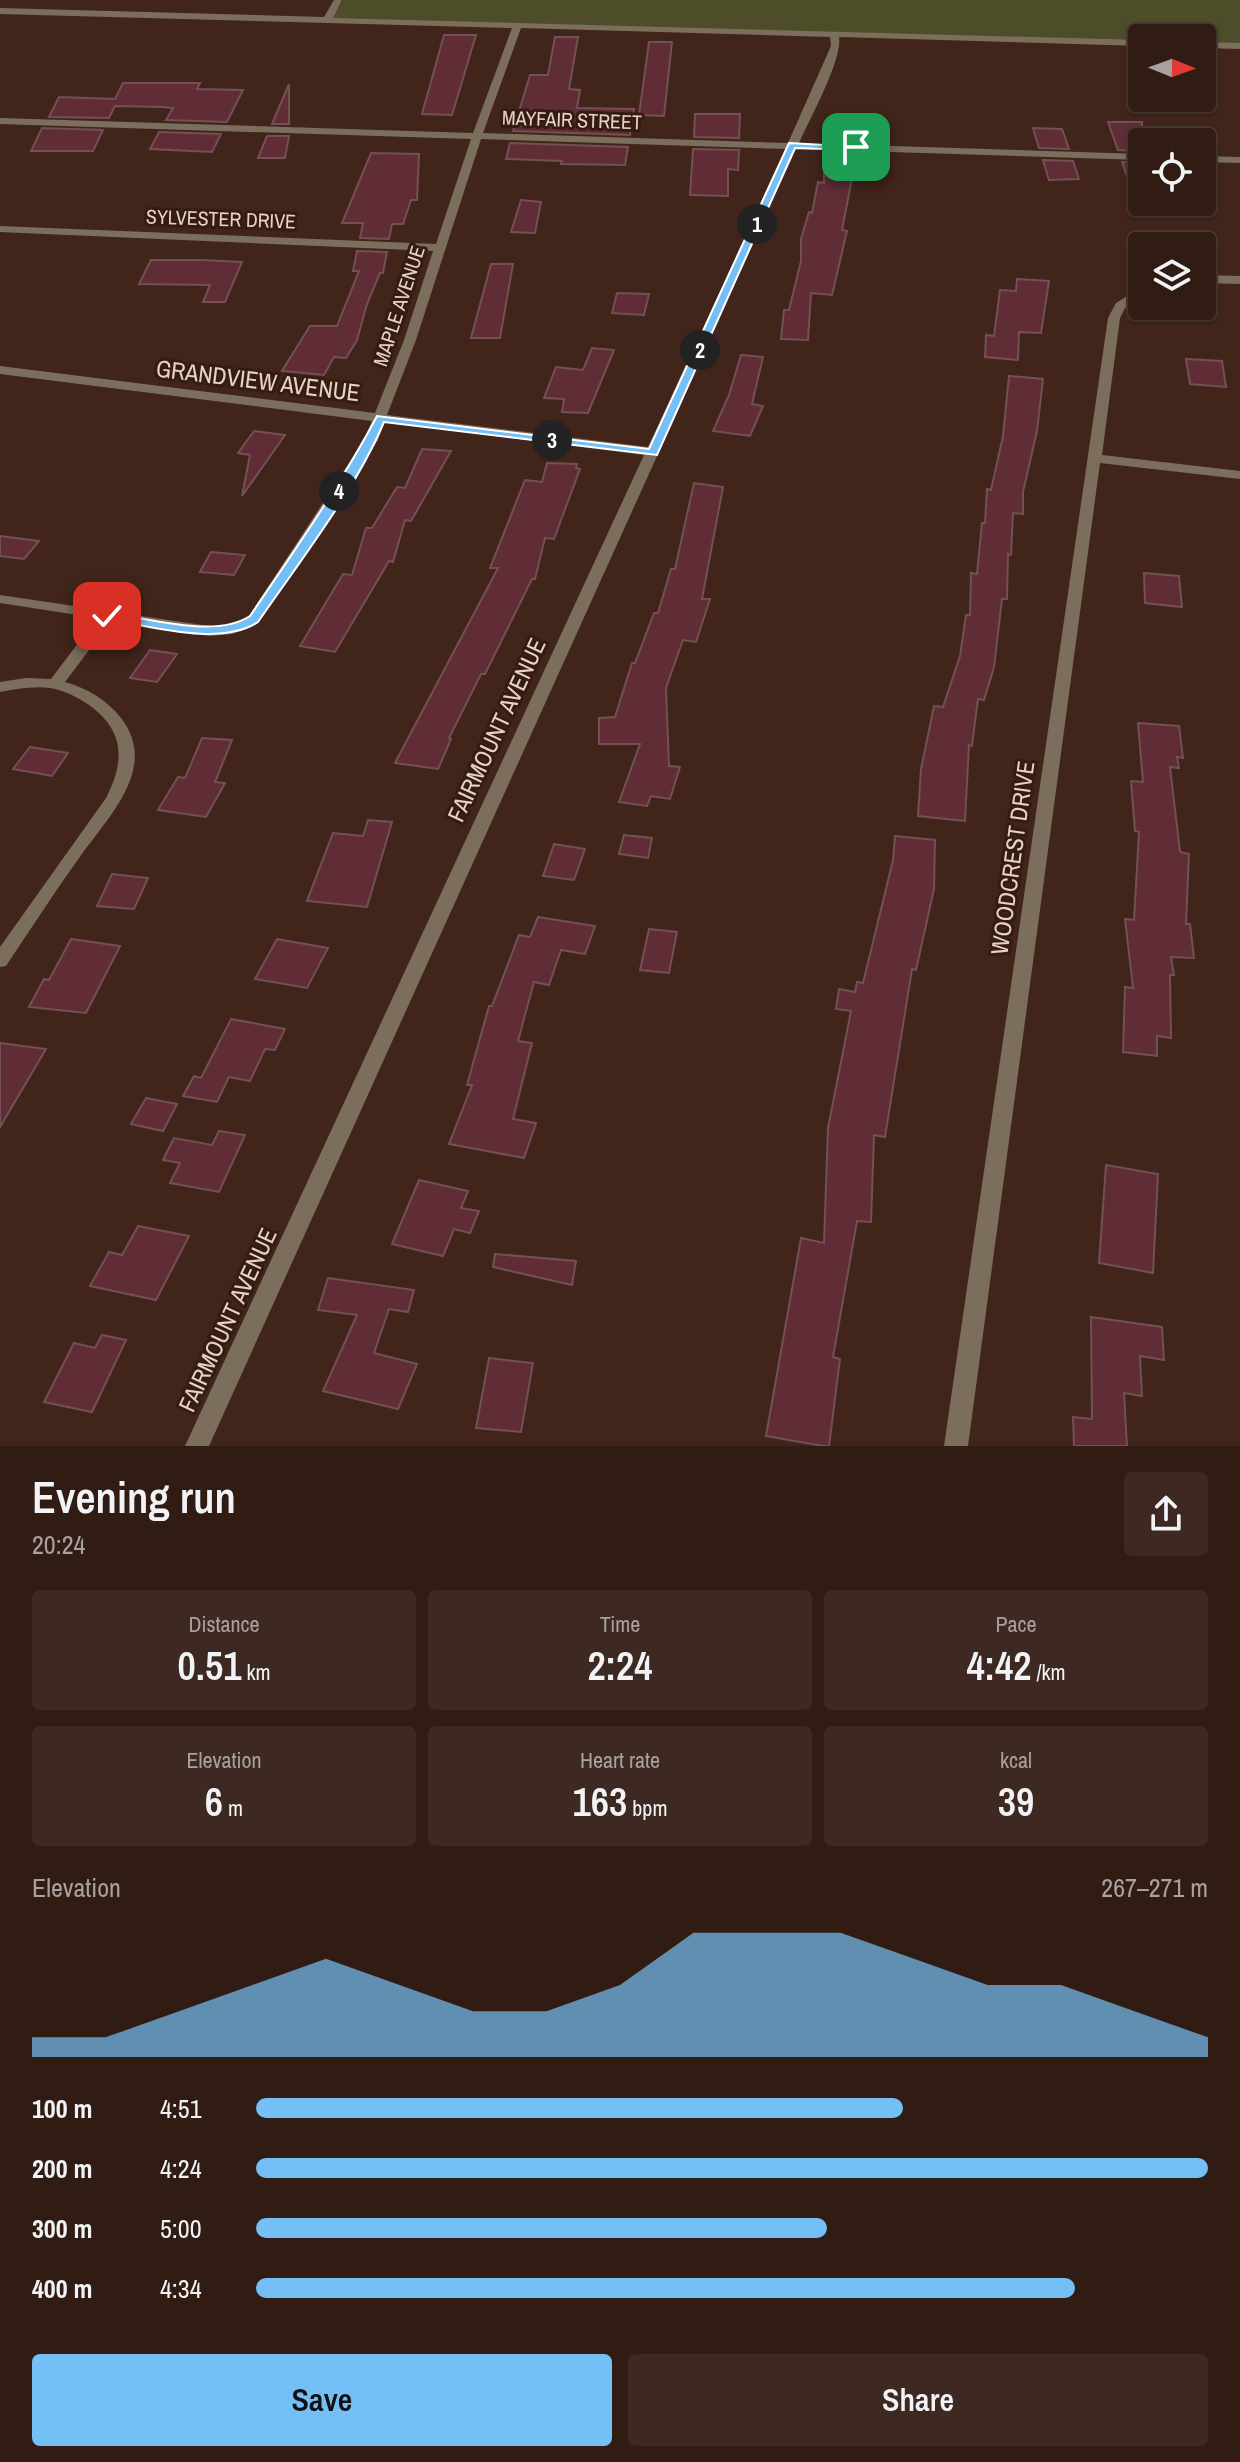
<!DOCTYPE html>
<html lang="en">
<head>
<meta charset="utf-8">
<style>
	body { margin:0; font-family:"Archivo Narrow",sans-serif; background:#3d2922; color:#f1f3f6; height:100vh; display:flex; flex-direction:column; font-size:30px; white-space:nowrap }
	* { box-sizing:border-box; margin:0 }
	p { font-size:26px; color:#a8a1a0 }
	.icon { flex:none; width:44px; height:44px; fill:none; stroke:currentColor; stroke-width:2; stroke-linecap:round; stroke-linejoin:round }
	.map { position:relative; height:1446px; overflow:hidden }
	.details { display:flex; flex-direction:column; background:#311c14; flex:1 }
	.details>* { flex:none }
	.needle { width:52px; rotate:91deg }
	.tools { position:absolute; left:1128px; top:24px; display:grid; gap:16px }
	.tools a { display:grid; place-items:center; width:88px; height:88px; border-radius:8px; background:#311c14; box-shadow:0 2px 6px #0004,0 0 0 2px #4c3a34; font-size:40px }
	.pin { position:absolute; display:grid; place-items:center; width:68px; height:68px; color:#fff; margin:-34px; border-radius:16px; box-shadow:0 4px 12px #0006 }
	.km { position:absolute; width:40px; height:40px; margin:-20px; border-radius:50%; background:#222; color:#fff; font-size:22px; line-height:40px; text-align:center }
	.round { display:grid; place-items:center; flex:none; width:84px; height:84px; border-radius:8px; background:#3d2922 }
	.overview { display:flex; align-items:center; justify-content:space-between; height:136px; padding:0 32px }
	h1 { font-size:44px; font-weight:600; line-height:60px }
	.figures { display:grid; grid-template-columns:repeat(3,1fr); gap:12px; height:136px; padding:8px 32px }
	.figures div { display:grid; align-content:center; border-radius:8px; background:#3d2922; text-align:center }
	.figures b { font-size:40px; font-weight:600 }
	.figures small { font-size:22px; font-weight:400 }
	.figures p { font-size:22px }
	.chart { height:224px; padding:16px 32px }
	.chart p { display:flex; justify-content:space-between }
	.chart svg { width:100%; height:144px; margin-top:8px; fill:#74c0f6; opacity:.7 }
	.primary-button { display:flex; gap:16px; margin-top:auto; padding:16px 32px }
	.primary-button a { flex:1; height:92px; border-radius:8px; background:#74c0f6; color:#111; font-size:32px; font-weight:600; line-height:92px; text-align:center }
	.primary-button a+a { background:#3d2922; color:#f1f3f6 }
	ul { padding:0 32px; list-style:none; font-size:26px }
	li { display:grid; grid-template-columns:128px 96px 1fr; align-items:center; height:60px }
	li i { height:20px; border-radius:10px; background:#74c0f6 }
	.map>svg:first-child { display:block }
	.green { fill:#4e4d29 }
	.building { fill:#602d37; stroke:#725055; stroke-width:2 }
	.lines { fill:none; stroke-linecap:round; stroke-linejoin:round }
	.street { fill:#7c6e5c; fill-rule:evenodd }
	.route { fill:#74c0f6; stroke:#fff; stroke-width:2 }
	.labels { text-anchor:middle; stroke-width:6; stroke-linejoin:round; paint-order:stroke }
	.far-street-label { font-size:20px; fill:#e5d2cb; stroke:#361b11 }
	.street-label { font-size:24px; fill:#e5d2cb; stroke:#361b11 }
</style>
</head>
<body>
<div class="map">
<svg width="1240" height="1446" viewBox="0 0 1240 1446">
	<rect width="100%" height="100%" fill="#41251a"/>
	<!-- green -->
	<path class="green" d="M343 0H1240V46L1202 45V38H1142V44L329 22Z"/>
	<!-- building -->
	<g class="building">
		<path d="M444 35H476L452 115 422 114Z"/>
		<path d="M555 37H578L569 89 580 90 577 108 634 109 630 135 513 131 530 75H548Z"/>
		<path d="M649 42H672L664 116 639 115Z"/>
		<path d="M123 83H200L197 89 243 90 227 122 166 120 173 108 163 107 115 106 109 118 49 117 59 97 115 99Z"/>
		<path d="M289 84V124H272Z"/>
		<path d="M695 114H740L739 138 694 137Z"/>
		<path d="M1108 122H1142V151L1118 150Z"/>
		<path d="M42 128 103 130 93 151H31Z"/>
		<path d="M1033 128 1062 129 1069 149 1039 148Z"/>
		<path d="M159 132 221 134 212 152 150 149Z"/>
		<path d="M267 136H289L285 158H258Z"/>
		<path d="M510 143 628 147 625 165 561 164 562 161 506 159Z"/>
		<path d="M693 149 739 150 738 170 728 169V196L690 195Z"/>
		<path d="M371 153 419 154 417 200H411L403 224H392L389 239 360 238 363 223H342Z"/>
		<path d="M1043 160 1073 161 1079 179 1049 180Z"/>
		<path d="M824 162 855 163 842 230 847 231 832 295 811 293 808 340 781 339 784 310H789L801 261V239L809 212 812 213 818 182 824 183Z"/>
		<path d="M1122 162 1142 163V209L1139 210Z"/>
		<path d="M521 200 541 202 535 233 511 232Z"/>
		<path d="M357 251 387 252 383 273H380L367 304 357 340 346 358 334 357 324 375 282 371 310 326H337L359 271H353Z"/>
		<path d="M151 260H201L242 262 225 302H203L210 285 139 284Z"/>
		<path d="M491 264H513L500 338H471Z"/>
		<path d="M1017 279 1049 281 1041 333 1019 332 1018 360 985 357 986 335 994 336 1000 290 1016 291Z"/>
		<path d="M617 293 649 294 644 315 612 313Z"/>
		<path d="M592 348 614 350 588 413 562 412 564 399 544 398 556 367 583 370Z"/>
		<path d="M741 355 763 357 752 404 763 406 750 436 713 431 729 395Z"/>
		<path d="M1186 359 1222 361 1226 387 1190 384Z"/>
		<path d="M1009 376 1043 379 1037 431 1023 492V514L1013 513 1011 555 1008 554 1007 599H1002L994 667 984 700 978 699 972 746 969 745 965 821 918 816 921 769 934 706 943 707 960 656 966 615H970L971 573 977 574 982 523H985L987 489 991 490 1003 436Z"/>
		<path d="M254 431 285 435 242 496 250 455 238 453Z"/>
		<path d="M422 449 451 451 411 521 405 520 393 562 389 561 335 652 300 646 343 574 352 575 366 528H372L397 487 405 488Z"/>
		<path d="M547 463 577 464 576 468 580 469 554 539 545 538 535 579H532L485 674H481L449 738 451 739 438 769 395 763 498 568H490L525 480 542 482Z"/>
		<path d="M694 483 723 487 702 599H710L696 642 683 640 666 688 669 766 680 767 670 799 651 796 647 806 619 802 640 744H599V718L615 717 632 663H635L654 613H658L671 569H675Z"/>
		<path d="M0 536 39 541 24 559 0 556Z"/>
		<path d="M211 552 245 555 234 575 200 572Z"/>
		<path d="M1144 573 1179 576 1182 607 1145 603Z"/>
		<path d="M150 650 177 654 157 682 130 678Z"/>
		<path d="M1138 723 1179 726 1183 758 1177 757 1179 768 1170 767 1180 852 1189 854 1186 924H1190L1194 958 1171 957 1174 975H1170L1171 1038 1157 1036V1056L1123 1052 1125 987 1133 988 1125 919 1134 920 1139 832 1135 831 1131 781 1143 782Z"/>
		<path d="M202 738 232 740 215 782 225 783 206 817 158 810 178 777 185 778Z"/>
		<path d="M30 747 68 753 52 776 13 769Z"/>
		<path d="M368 820 392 822 367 907 307 901 333 833 363 836Z"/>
		<path d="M624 835 652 838 648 858 619 854Z"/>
		<path d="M895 836 935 840 934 889 916 970 912 969 885 1137 874 1135 871 1222 857 1221 833 1357 840 1359 829 1446H823L766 1436 801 1238 824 1243 828 1128 851 1011 836 1009 839 989 855 992 857 982 863 983 893 860Z"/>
		<path d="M554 844 585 849 574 880 543 876Z"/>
		<path d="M112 874 148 878 134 909 97 906Z"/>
		<path d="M538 917 595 926 585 954 561 950 549 985 534 982 518 1041 532 1043 513 1119 536 1123 524 1158 449 1144 472 1085H467L489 1006H492L519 935 530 937Z"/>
		<path d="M649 929 677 932 669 973 640 970Z"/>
		<path d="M71 939 120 946 86 1013 29 1007 44 979 49 980Z"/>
		<path d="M277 939 328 948 307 988 255 979Z"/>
		<path d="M231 1019 285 1029 275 1050 265 1049 250 1081 229 1077 217 1102 183 1096 194 1076 201 1078Z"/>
		<path d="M0 1043 46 1049 0 1127Z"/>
		<path d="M146 1098 177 1104 163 1131 131 1124Z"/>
		<path d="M219 1131 245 1135 219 1192 170 1183 180 1163 163 1160 174 1138 212 1145Z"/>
		<path d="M1106 1165 1158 1174 1153 1273 1099 1263Z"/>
		<path d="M419 1180 468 1191 461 1208 479 1211 470 1233 454 1229 443 1256 392 1244Z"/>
		<path d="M138 1226 189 1236 156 1300 90 1286 109 1252 122 1255Z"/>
		<path d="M495 1254 576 1261 572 1285 493 1267Z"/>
		<path d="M328 1278 414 1290 408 1312 389 1309 374 1353 417 1364 398 1409 323 1391 357 1315 318 1310Z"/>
		<path d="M1091 1317 1162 1327 1164 1360 1140 1356 1142 1396 1124 1393 1127 1446H1074L1073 1417 1092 1419Z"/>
		<path d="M102 1335 126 1340 92 1412 44 1402 74 1343 95 1348Z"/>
		<path d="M489 1358 533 1363 521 1432 476 1428Z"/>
	</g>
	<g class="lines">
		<!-- street -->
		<g class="street">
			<path d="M334 0H342L333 18 1142 40V46L839 37C843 59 809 120 799 143L1142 154V160L796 149 209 1446H185L644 455 384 422 378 440 259 622 233 634 209 636 111 621 65 682C87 688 107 700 121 718 160 768 107 818 79 858 54 893 30 930 6 966L0 967V947L106 798C125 761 125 731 89 705 77 697 64 690 50 688 33 686 16 689 0 692V682L26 678 51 679 97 618 0 603V595L209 626H226L249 616 364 440 372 421 0 374V366L375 413 404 340 433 251 0 232V226L436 244 471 139 0 124V118L473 133 512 28 0 14V8L324 17ZM521 28 830 37 831 46 788 143 483 133ZM481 139 786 149 648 447 387 415 416 340Z"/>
			<path d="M1202 42 1240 43V49L1202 48Z"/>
			<path d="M1202 156 1240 157V163L1202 162Z"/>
			<path d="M1202 275 1240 276V284L1202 283Z"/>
			<path d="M1142 287V296L1125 308 1120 318 1102 455 1240 471V479L1100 463 968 1446H944L1108 318 1116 303Z"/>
		</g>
	</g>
	<!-- route -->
	<path class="route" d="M789 143 860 147 856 150 795 148 657 455 384 422C356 489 300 561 258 622 220 647 151 626 107 619L101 616 107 612C146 618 216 639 250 616 294 551 340 486 377 416L649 449Z"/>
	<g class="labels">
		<!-- far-street labels -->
		<g class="far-street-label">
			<text transform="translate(572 120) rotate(2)" y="7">MAYFAIR STREET</text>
			<text transform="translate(221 219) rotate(2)" y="7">SYLVESTER DRIVE</text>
			<text transform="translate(399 306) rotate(-72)" y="7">MAPLE AVENUE</text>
		</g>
		<!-- street labels -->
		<g class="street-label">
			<text transform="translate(258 381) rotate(7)" y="8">GRANDVIEW AVENUE</text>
			<text transform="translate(497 730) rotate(-65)" y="8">FAIRMOUNT AVENUE</text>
			<text transform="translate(1013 858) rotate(-82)" y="8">WOODCREST DRIVE</text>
			<text transform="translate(228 1320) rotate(-65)" y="8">FAIRMOUNT AVENUE</text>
		</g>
	</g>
</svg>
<div class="tools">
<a><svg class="needle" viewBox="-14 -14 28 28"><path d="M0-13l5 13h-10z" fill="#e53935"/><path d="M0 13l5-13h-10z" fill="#a8a1a0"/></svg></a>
<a><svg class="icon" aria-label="locate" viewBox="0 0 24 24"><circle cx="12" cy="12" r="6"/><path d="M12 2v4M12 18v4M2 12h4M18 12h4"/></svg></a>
<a><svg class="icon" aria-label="layers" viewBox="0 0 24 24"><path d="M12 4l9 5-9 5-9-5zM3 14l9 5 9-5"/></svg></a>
</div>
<div class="pin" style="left:856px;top:147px;background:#1e9e55"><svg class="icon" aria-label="arrive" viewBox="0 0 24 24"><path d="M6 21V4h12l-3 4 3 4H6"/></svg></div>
<div class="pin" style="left:107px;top:616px;background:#d93025"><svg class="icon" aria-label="check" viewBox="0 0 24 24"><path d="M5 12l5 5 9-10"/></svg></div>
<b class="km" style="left:757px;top:224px">1</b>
<b class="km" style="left:700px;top:350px">2</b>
<b class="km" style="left:552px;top:440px">3</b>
<b class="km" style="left:339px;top:491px">4</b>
</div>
<section class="details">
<div class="overview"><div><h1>Evening run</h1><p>20:24</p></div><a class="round"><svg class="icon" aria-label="share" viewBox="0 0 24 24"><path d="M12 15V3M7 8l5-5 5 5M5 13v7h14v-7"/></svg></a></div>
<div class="figures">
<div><p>Distance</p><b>0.51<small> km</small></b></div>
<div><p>Time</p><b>2:24</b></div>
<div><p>Pace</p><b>4:42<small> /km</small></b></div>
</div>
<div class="figures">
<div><p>Elevation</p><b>6<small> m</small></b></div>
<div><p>Heart rate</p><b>163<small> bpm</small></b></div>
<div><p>kcal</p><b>39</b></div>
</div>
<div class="chart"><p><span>Elevation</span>267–271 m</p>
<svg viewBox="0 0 160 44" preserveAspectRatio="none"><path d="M0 44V38L10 38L20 30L30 22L40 14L50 22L60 30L70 30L80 22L90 6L100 6L110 6L120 14L130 22L140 22L150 30L160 38V44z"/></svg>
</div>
<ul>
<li><b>100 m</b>4:51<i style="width:68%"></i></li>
<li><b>200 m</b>4:24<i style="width:100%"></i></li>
<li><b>300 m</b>5:00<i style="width:60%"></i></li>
<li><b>400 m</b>4:34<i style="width:86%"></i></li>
</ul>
<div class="primary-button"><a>Save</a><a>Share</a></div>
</section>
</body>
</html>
